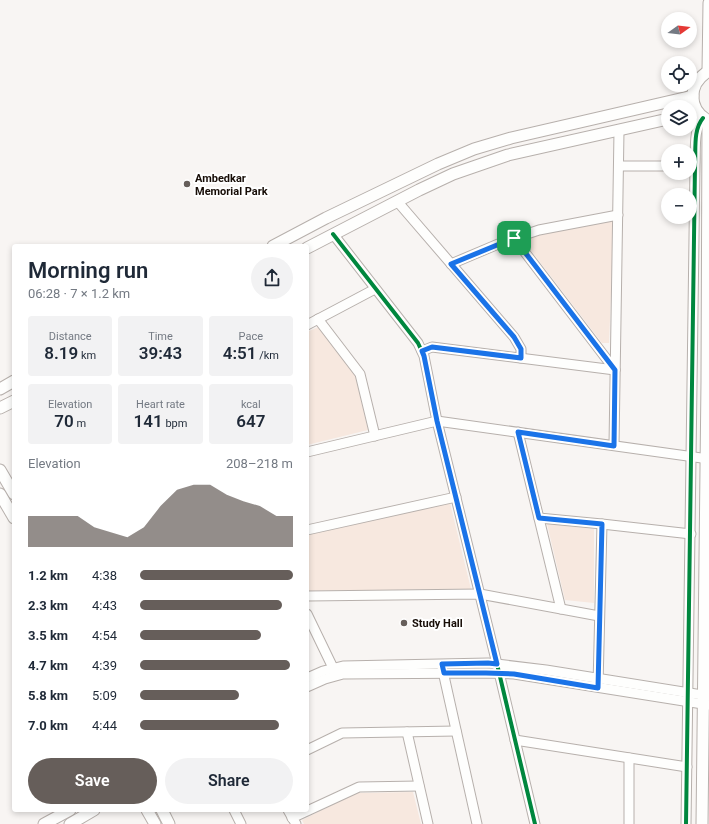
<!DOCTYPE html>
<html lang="en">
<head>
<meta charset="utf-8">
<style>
	body { margin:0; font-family:Roboto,sans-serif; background:#f2f2f3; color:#1f2937; height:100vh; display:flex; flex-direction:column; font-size:15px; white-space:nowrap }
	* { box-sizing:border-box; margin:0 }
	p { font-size:13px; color:#747a83 }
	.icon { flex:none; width:22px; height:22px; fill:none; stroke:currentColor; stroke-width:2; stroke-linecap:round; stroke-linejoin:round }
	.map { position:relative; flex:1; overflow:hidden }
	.drawer { position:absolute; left:12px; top:244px; width:297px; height:568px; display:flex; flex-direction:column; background:#fff; border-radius:4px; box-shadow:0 2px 6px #0003 }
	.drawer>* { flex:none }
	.needle { width:26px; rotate:75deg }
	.buttons { position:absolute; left:661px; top:12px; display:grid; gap:8px }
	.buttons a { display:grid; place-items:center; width:36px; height:36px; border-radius:50%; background:#fff; box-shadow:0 2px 6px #0003; font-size:20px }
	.pin { position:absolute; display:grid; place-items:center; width:34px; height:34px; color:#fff; margin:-17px; border-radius:8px; box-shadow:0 2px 6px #0006 }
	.round { display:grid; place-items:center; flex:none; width:42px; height:42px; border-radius:21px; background:#f2f2f3 }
	.head { display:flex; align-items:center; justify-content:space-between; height:68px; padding:0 16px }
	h1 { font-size:22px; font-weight:600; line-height:30px }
	.figures { display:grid; grid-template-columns:repeat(3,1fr); gap:6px; height:68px; padding:4px 16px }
	.figures div { display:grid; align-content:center; border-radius:4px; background:#f2f2f3; text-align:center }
	.figures b { font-size:17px; font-weight:600 }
	.figures small { font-size:11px; font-weight:400 }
	.figures p { font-size:11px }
	.chart { height:112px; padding:8px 16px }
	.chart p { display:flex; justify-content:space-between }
	.chart svg { width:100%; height:72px; margin-top:4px; fill:#665e5a; opacity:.7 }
	.cta { display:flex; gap:8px; margin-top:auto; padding:8px 16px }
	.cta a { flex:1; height:46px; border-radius:24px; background:#665e5a; color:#fff; font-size:16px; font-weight:600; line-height:46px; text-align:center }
	.cta a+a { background:#f2f2f3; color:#1f2937 }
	ul { padding:0 16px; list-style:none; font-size:13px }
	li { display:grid; grid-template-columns:64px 48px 1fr; align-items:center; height:30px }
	li i { height:10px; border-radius:5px; background:#665e5a }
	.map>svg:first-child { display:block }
	.green { fill:#f7e8df }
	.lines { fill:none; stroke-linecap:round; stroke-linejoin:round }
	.minor-casing { stroke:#b7b0ac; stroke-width:11 }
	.tertiary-casing { stroke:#b7b0ac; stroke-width:13 }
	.minor { stroke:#fefefd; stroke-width:9 }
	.tertiary { stroke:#fefefd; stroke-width:11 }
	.cycleway-casing { stroke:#fff; stroke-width:6 }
	.cycleway { stroke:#00873e; stroke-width:4 }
	.route-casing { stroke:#fff; stroke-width:8 }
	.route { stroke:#1a73e8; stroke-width:5 }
	.poi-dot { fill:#665e5a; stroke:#fff; stroke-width:1.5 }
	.labels { text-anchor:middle; stroke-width:4; stroke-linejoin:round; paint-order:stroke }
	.poi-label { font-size:11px; font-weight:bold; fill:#170d07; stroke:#fff; text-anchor:start }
</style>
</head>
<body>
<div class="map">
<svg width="709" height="824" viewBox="0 0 709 824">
	<rect width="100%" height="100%" fill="#f8f5f3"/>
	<!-- green -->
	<g class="green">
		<path d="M614 220 609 343H602L523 240 543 234Z"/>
		<path d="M318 327 355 374 368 430 307 445V332Z"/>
		<path d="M450 503 471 589 307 591V535Z"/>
		<path d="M547 524 594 529V603L565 600Z"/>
		<path d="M413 792 421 824H304L302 820 356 793Z"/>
	</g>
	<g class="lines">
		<!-- minor casing -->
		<g class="minor-casing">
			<g id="minor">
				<path d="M619 166H668"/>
				<path d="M397 201 514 337 521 349V358"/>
				<path d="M333 234 418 343 424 356 437 421 497 664 535 824"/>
				<path d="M514 238 615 370"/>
				<path d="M451 264 503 242 539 230 618 215"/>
				<path d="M318 319 360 374 375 436"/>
				<path d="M307 325 375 289"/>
				<path d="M422 351 432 347 615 370"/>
				<path d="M518 432 561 609"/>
				<path d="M614 445 619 131"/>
				<path d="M307 452 437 421 709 459"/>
				<path d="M539 518 602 524 691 534"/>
				<path d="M307 530 456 497"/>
				<path d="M307 596 480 594 599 616"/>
				<path d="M307 614 336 674"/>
				<path d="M442 667 477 824"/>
				<path d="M307 678 323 671 343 666 488 663 546 670 709 696"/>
				<path d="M598 685 602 524"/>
				<path d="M307 687 325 679 343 674 486 673 514 674 709 705"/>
				<path d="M407 732 428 824"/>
				<path d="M515 740 687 767"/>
				<path d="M307 750 342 733 456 731"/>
				<path d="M234 810 241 824"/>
				<path d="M288 810 296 824"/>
				<path d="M292 818 359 787 419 786"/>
				<path d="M629 824V758"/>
				<path d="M686 824 695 165C696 149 693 130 703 118"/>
			</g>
		</g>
		<!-- tertiary casing -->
		<g class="tertiary-casing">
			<g id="tertiary">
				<path d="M708 71 709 3"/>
				<path d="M709 71C688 83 687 109 709 121"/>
				<path d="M273 246 326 218 438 164 474 149 511 138 693 96"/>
				<path d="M307 248 419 190 453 174 508 155 668 119"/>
				<path d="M0 389 14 381"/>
				<path d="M0 408 14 401"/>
				<path d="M0 470 14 494"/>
				<path d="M0 494 14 518"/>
				<path d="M147 810 155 824"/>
				<path d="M162 810 169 824"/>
				<path d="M44 824 70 810"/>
				<path d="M70 824 94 810"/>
				<path d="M702 824 707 381 708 121"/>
			</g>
		</g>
		<!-- minor -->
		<use href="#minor" class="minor"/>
		<!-- tertiary -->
		<use href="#tertiary" class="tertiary"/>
		<!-- cycleway casing -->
		<g class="cycleway-casing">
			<g id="cycleway">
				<path d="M333 234 418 343 424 356 437 421 497 664 535 824"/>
				<path d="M686 824 695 165C696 149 693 130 703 118"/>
			</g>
		</g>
		<!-- cycleway -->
		<use href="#cycleway" class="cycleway"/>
	</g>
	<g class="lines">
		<!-- route casing -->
		<g class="route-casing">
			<path id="route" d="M514 238 615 370 614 446 518 432 539 518 602 524 598 688 514 674 486 673H444L442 664 488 663 497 664 437 421 424 356 422 351 432 347 521 358V349L514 337 451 264Z"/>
		</g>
		<!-- route -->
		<use href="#route" class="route"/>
	</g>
	<!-- markers -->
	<g class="poi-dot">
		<circle cx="187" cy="184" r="4"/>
		<circle cx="404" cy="623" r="4"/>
	</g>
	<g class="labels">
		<!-- poi labels -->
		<g class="poi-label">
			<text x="195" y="182">Ambedkar<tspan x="195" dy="13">Memorial Park</tspan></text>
			<text x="412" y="627">Study Hall</text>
		</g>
	</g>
</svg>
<div class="buttons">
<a><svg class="needle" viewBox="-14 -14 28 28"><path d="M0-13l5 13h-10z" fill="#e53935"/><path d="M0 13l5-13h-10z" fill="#747a83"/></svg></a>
<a><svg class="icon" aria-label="locate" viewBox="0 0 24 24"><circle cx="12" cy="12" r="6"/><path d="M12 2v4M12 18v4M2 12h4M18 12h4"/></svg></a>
<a><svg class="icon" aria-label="layers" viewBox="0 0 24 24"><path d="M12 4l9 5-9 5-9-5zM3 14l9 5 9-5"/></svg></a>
<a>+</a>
<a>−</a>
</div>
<div class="pin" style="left:514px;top:238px;background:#1e9e55"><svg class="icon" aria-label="arrive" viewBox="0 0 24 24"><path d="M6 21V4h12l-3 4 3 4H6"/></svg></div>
<section class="drawer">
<div class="head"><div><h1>Morning run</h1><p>06:28 · 7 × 1.2 km</p></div><a class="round"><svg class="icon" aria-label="share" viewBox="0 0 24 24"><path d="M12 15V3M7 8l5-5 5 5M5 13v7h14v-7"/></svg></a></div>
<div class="figures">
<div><p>Distance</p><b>8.19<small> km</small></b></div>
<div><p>Time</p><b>39:43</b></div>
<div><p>Pace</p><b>4:51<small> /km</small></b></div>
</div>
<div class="figures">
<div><p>Elevation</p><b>70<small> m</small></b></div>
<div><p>Heart rate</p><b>141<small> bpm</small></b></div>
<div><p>kcal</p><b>647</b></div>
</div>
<div class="chart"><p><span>Elevation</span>208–218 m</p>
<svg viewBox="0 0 160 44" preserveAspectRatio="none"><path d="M0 44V25L10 25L20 25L30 25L40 32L50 35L60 38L70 32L80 19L90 9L100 6L110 6L120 12L130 16L140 19L150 25L160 25V44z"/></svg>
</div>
<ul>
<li><b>1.2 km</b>4:38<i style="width:100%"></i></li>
<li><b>2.3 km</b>4:43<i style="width:93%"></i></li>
<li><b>3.5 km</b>4:54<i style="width:79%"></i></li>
<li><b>4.7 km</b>4:39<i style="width:98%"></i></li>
<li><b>5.8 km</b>5:09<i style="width:65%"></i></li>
<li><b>7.0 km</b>4:44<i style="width:91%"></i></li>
</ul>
<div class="cta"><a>Save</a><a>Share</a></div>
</section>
</div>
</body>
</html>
